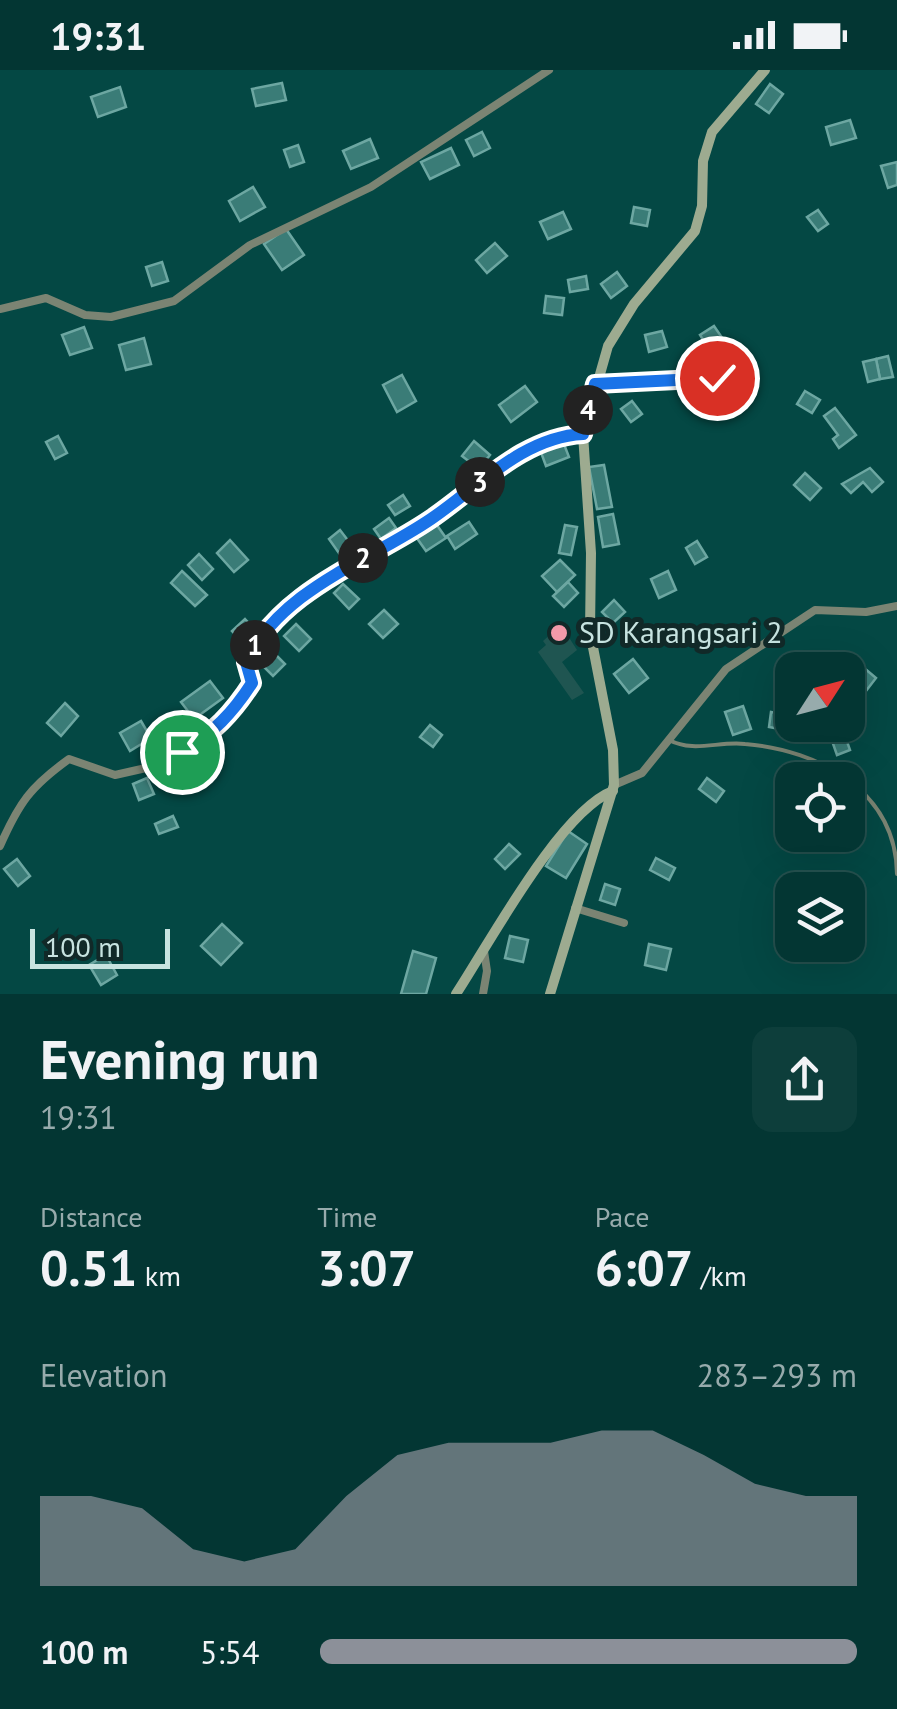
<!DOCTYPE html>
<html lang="en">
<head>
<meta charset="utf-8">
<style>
	body { margin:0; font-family:"PT Sans",sans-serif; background:#0d3e3b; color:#f1f3f6; height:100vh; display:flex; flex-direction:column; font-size:38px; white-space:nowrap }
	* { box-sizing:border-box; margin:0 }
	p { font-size:32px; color:#97abac }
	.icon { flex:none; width:55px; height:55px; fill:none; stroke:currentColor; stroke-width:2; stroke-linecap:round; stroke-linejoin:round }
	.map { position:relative; height:924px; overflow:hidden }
	.side { display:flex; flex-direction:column; background:#033633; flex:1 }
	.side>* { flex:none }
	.needle { width:65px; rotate:54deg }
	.buttons { position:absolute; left:775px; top:582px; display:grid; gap:20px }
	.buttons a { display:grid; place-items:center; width:90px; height:90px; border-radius:20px; background:#033633; box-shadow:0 10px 40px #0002,0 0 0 2px #24504e; font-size:50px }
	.scale { position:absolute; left:30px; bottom:25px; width:140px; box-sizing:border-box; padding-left:10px; border:5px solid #c7e3e0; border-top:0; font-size:28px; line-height:35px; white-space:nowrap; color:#c7e3e0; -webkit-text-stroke:8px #112928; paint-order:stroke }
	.pin { position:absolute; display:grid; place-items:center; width:85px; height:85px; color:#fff; margin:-42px; border:5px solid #fff; border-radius:50%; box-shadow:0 2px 10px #0007 }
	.km { position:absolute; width:50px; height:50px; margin:-25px; border-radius:50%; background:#222; color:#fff; font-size:28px; line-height:50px; text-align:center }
	.round { display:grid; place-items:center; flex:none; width:105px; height:105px; border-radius:20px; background:#0d3e3b }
	.head { display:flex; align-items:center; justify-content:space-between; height:170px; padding:0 40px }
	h1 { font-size:55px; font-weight:700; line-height:75px }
	.stats { display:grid; grid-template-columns:repeat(3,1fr); gap:15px; height:170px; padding:10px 40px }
	.stats div { display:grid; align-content:center }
	.stats b { font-size:50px; font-weight:700 }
	.stats small { font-size:28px; font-weight:400 }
	.stats p { font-size:28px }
	.chart { height:280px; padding:20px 40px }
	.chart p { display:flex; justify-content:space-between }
	.chart svg { width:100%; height:180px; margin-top:10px; fill:#8c9099; opacity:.7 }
	ul { padding:0 40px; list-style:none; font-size:32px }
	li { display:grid; grid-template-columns:160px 120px 1fr; align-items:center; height:75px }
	li i { height:25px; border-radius:12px; background:#8c9099 }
	.status { display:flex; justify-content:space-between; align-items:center; height:70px; padding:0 50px; background:#033633; direction:ltr }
	.status svg { height:28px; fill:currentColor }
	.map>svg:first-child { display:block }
	.built { fill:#1f5551 }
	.building { fill:#3a7c77; stroke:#6da7a2; stroke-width:2.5 }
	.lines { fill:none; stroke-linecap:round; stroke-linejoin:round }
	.lane { stroke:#7b8473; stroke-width:4 }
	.street { stroke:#7b8473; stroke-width:8 }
	.secondary { stroke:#9dab90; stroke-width:10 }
	.route-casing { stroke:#fff; stroke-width:20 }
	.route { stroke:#1a73e8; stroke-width:12 }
	.poi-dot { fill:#f39aa9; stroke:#112928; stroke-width:4 }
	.labels { text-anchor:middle; stroke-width:10; stroke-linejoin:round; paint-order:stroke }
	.poi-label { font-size:30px; fill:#c7e3e0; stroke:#112928; text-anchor:start }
</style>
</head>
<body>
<div class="status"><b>19:31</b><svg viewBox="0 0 49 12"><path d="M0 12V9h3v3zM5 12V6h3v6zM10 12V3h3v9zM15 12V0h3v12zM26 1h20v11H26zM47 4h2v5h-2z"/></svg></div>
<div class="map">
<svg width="897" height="924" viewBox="0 0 897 924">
	<rect width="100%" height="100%" fill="#044844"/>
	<!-- built -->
	<path class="built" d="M561 555 577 580 562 592 584 623 572 630 538 582 546 575 543 571Z"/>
	<!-- building -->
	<g class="building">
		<path d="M282 13 286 30 256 36 252 19Z"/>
		<path d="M770 14 783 24 769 43 756 34Z"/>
		<path d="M120 17 126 37 98 47 91 27Z"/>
		<path d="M850 50 856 68 831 75 826 57Z"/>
		<path d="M482 62 490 78 474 86 466 70Z"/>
		<path d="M370 69 378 88 351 99 343 81Z"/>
		<path d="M298 75 304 92 290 97 284 80Z"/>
		<path d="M451 78 459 95 430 109 421 92Z"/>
		<path d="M897 92V115L888 118 881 96Z"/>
		<path d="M253 117 265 137 240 151 229 131Z"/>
		<path d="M634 137 650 140 647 156 631 153Z"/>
		<path d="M818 140 828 154 818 161 807 147Z"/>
		<path d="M563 142 571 159 548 169 540 152Z"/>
		<path d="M286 159 304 185 282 200 264 174Z"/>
		<path d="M495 173 507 186 487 203 476 190Z"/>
		<path d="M162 192 168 211 152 216 146 197Z"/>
		<path d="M617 202 627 216 611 228 601 214Z"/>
		<path d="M586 206 588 219 570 222 568 210Z"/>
		<path d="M546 226 564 228 562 245 544 243Z"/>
		<path d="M714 256 725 272 710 281 700 265Z"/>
		<path d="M84 257 92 278 70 285 62 265Z"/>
		<path d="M662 261 667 277 649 282 645 265Z"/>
		<path d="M144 268 151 294 126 300 119 275Z"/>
		<path d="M888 286 893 307 880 309 876 289Z"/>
		<path d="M876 289 880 309 868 312 863 292Z"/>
		<path d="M402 305 416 331 397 342 383 315Z"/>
		<path d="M525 316 537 332 511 352 499 335Z"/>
		<path d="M805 321 820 330 812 343 797 334Z"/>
		<path d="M632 331 642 344 631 352 621 339Z"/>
		<path d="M835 338 856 365 839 378 833 369 838 365 824 346Z"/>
		<path d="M58 366 67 383 55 389 46 372Z"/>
		<path d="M562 369 569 387 546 396 539 377Z"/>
		<path d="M474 371 490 385 479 399 462 386Z"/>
		<path d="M604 395 612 437 597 439 589 397Z"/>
		<path d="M870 398 883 412 872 422 863 412 851 423 842 414Z"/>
		<path d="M805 403 821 418 810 430 794 415Z"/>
		<path d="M403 425 410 436 395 445 388 435Z"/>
		<path d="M613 444 619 474 603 477 598 447Z"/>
		<path d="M389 448 396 458 381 469 374 459Z"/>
		<path d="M434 451 446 468 426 481 414 464Z"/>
		<path d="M469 452 477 464 455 479 447 466Z"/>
		<path d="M565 455 577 457 571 485 559 483Z"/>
		<path d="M340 460 353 477 341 486 329 469Z"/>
		<path d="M230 470 248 490 234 502 217 483Z"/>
		<path d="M697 471 707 487 695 494 686 478Z"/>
		<path d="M199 484 213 499 202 510 188 495Z"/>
		<path d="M560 490 575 505 557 522 542 506Z"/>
		<path d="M182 501 207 525 195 536 171 513Z"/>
		<path d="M668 501 676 520 659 528 651 509Z"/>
		<path d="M568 512 578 523 564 537 553 526Z"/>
		<path d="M343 514 359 529 349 539 334 523Z"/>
		<path d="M614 530 625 542 613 553 602 542Z"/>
		<path d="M384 540 398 554 383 568 369 554Z"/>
		<path d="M245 549 258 563 245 575 232 561Z"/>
		<path d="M296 554 311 569 299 581 284 566Z"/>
		<path d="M265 574 285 594 273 606 253 586Z"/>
		<path d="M851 587 876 608 866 621 848 606V600H840Z"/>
		<path d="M633 589 648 608 629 623 614 604Z"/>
		<path d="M210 611 223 628 194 649 181 632Z"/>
		<path d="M65 633 78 646 61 666 47 653Z"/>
		<path d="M743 636 751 659 733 665 725 642Z"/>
		<path d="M771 642 788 645 785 660 769 657Z"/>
		<path d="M141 651 151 668 130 681 120 663Z"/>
		<path d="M430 655 442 665 433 677 420 667Z"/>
		<path d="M844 663 850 680 837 685 831 668Z"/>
		<path d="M147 708 154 724 139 730 133 714Z"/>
		<path d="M707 708 724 721 716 732 699 719Z"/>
		<path d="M173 746 178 757 159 764 155 754Z"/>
		<path d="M568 761 587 774 566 808 546 796Z"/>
		<path d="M509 774 520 784 505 799 495 789Z"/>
		<path d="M656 788 675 798 669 810 650 800Z"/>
		<path d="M17 789 30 806 18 816 4 799Z"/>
		<path d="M605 814 620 819 615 835 600 830Z"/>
		<path d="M222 854 242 873 221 895 201 876Z"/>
		<path d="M510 866 528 870 523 892 505 888Z"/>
		<path d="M649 874 671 879 666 900 645 895Z"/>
		<path d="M413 881 436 888 426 924H401Z"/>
		<path d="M106 885 117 905 101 915 89 895Z"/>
	</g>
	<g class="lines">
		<!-- lane -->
		<path class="lane" d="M669 670C694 683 718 671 745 674 819 680 896 721 897 804"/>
		<!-- street -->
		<g class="street">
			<path d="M0 239 46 228 85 245 111 247 174 231 250 175 371 117 549 0"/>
			<path d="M595 314 723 307 746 312"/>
			<path d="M614 715 642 703 726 599 815 540 866 542 897 536"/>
			<path d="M0 776C19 733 30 717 69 689L115 705 146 698 219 658 252 613 246 592C282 518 368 493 431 449 478 417 523 368 583 364"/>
			<path d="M575 838 624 853"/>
			<path d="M483 924 487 901 484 881"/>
		</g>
		<!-- secondary -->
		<g class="secondary">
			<path d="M456 924C489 874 560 741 613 721"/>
			<path d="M550 924 614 715 613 680 590 562 591 483 583 364 608 276 634 234 695 161 702 136 703 91 712 62 765 0"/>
		</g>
	</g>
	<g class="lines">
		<!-- route casing -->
		<g class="route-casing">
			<path id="route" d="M182 682C214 662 232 644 252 613L246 592C282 518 368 492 431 449 478 417 523 367 583 364L595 314 717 308"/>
		</g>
		<!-- route -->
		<use href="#route" class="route"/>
	</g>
	<!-- markers -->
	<circle class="poi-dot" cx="559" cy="563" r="10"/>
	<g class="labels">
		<!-- poi labels -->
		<g class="poi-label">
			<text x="579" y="573">SD Karangsari 2</text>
		</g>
	</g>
</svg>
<div class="buttons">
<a><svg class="needle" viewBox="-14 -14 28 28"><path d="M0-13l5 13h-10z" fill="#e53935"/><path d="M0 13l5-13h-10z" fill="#97abac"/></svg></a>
<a><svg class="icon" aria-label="locate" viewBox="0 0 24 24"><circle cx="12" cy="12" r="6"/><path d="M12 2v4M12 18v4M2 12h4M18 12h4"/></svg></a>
<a><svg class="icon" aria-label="layers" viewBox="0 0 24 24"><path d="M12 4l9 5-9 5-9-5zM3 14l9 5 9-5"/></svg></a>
</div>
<div class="scale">100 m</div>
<div class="pin" style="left:182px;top:682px;background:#1e9e55"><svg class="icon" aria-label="arrive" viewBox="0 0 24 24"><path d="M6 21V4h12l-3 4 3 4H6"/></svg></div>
<div class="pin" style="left:717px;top:308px;background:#d93025"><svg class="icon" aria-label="check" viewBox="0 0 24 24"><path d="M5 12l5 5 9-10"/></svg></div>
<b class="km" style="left:255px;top:575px">1</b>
<b class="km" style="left:363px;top:488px">2</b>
<b class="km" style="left:480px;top:412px">3</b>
<b class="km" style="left:588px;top:340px">4</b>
</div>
<section class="side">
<div class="head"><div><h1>Evening run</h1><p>19:31</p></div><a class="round"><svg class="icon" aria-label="share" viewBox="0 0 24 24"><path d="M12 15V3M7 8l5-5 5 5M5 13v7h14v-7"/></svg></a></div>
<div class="stats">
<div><p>Distance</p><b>0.51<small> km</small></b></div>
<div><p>Time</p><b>3:07</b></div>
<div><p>Pace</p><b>6:07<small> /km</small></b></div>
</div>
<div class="chart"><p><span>Elevation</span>283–293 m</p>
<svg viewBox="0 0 160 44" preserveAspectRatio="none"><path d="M0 44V22L10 22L20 25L30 35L40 38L50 35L60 22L70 12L80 9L90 9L100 9L110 6L120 6L130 12L140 19L150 22L160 22V44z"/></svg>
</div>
<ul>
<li><b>100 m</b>5:54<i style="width:100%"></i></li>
</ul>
</section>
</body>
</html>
